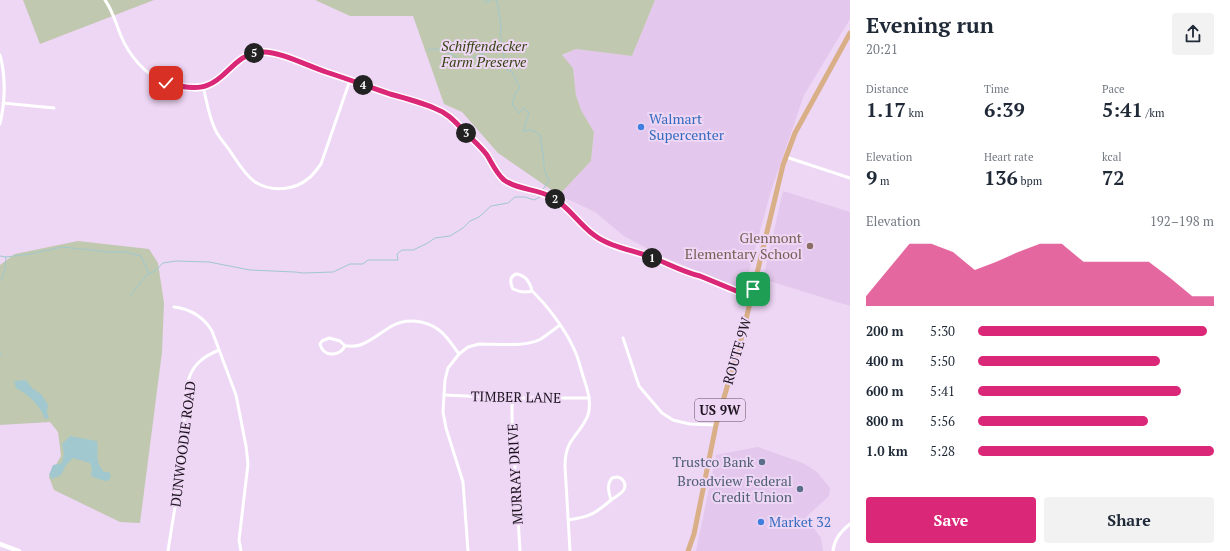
<!DOCTYPE html>
<html lang="en">
<head>
<meta charset="utf-8">
<style>
	body { margin:0; font-family:"PT Serif",serif; background:#f2f2f3; color:#1f2937; height:100vh; display:flex; flex-direction:column; font-size:15px; white-space:nowrap }
	* { box-sizing:border-box; margin:0 }
	p { font-size:13px; color:#747a83 }
	.icon { flex:none; width:22px; height:22px; fill:none; stroke:currentColor; stroke-width:2; stroke-linecap:round; stroke-linejoin:round }
	.map { position:relative; flex:1; overflow:hidden }
	.sheet { display:flex; flex-direction:column; background:#fff; width:380px }
	.sheet>* { flex:none }
	.pin { position:absolute; display:grid; place-items:center; width:34px; height:34px; color:#fff; margin:-17px; border-radius:8px; box-shadow:0 2px 6px #0006 }
	.km { position:absolute; width:20px; height:20px; margin:-10px; border-radius:50%; background:#222; color:#fff; font-size:11px; line-height:20px; text-align:center }
	.round { display:grid; place-items:center; flex:none; width:42px; height:42px; border-radius:4px; background:#f2f2f3 }
	.head { display:flex; align-items:center; justify-content:space-between; height:68px; padding:0 16px }
	h1 { font-size:22px; font-weight:700; line-height:30px }
	.metrics { display:grid; grid-template-columns:repeat(3,1fr); gap:6px; height:68px; padding:4px 16px }
	.metrics div { display:grid; align-content:center }
	.metrics b { font-size:20px; font-weight:700 }
	.metrics small { font-size:11px; font-weight:400 }
	.metrics p { font-size:11px }
	.chart { height:112px; padding:8px 16px }
	.chart p { display:flex; justify-content:space-between }
	.chart svg { width:100%; height:72px; margin-top:4px; fill:#db2777; opacity:.7 }
	.primary-button { display:flex; gap:8px; margin-top:auto; padding:8px 16px }
	.primary-button a { flex:1; height:46px; border-radius:4px; background:#db2777; color:#fff; font-size:16px; font-weight:700; line-height:46px; text-align:center }
	.primary-button a+a { background:#f2f2f3; color:#1f2937 }
	ul { padding:0 16px; list-style:none; font-size:13px }
	li { display:grid; grid-template-columns:64px 48px 1fr; align-items:center; height:30px }
	li i { height:10px; border-radius:5px; background:#db2777 }
	main { display:flex; flex:1; min-height:0 }
	.map>svg:first-child { display:block }
	.built { fill:#e4c7ec }
	.green { fill:#c0c9af }
	.water { fill:#a1c8ce }
	.lines { fill:none; stroke-linecap:round; stroke-linejoin:round }
	.stream { stroke:#a1c8ce; stroke-width:1 }
	.minor { stroke:#fff; stroke-width:3 }
	.secondary { stroke:#fff; stroke-width:4.5 }
	.primary { stroke:#d9af88; stroke-width:5 }
	.route-casing { stroke:#fff; stroke-width:8 }
	.route { stroke:#db2777; stroke-width:5 }
	.shop-dot { fill:#3f7fe0; stroke:#eed6f5; stroke-width:1.5 }
	.education-dot { fill:#8d6e63; stroke:#eed6f5; stroke-width:1.5 }
	.service-dot { fill:#5c6f8a; stroke:#eed6f5; stroke-width:1.5 }
	.labels { text-anchor:middle; stroke-width:4; stroke-linejoin:round; paint-order:stroke }
	.shield { fill:#eed6f5; stroke:#5c4e5f; stroke-width:1 }
	.shield-label { font-size:13px; font-weight:bold; fill:#1d141f }
	.park-label { font-size:14px; font-style:italic; fill:#354210; stroke:#eed6f5 }
	.shop-label { font-size:14px; fill:#366cbe; stroke:#eed6f5; text-anchor:start }
	.education-label { font-size:14px; fill:#785e54; stroke:#eed6f5; text-anchor:end }
	.street-label { font-size:14px; fill:#1d141f; stroke:#eed6f5 }
	.service-label { font-size:14px; fill:#4e5e75; stroke:#eed6f5; text-anchor:end }
</style>
</head>
<body>
<main>
<div class="map">
<svg width="850" height="551" viewBox="0 0 850 551">
	<rect width="100%" height="100%" fill="#eed6f5"/>
	<!-- built -->
	<g class="built">
		<path d="M655 0H850V19L804 95 770 194 744 290 659 255 624 236 595 212 559 195 591 161 594 132 581 110 576 95 573 68 562 56 576 49 632 56Z"/>
		<path d="M783 191 850 212V306L763 279Z"/>
		<path d="M758 447 803 463 817 472 830 488 829 496 806 517 821 538 823 551H696L716 455Z"/>
	</g>
	<!-- green -->
	<g class="green">
		<path d="M23 0H154L40 44Z"/>
		<path d="M315 0H655L632 56 576 49 562 55 573 68 576 95 581 110 594 132 591 161 559 195 498 153 462 112 444 104 413 16H350Z"/>
		<path d="M78 241 149 249 158 263 164 303 162 352 140 523 120 522 54 490 49 477 61 456 58 432 50 422 0 425V265L15 254Z"/>
	</g>
	<!-- water -->
	<g class="water">
		<path d="M26 380 32 388 41 394 48 405 47 413 49 418 45 419C40 405 29 395 16 388L14 381Z"/>
		<path d="M70 436 97 441C99 454 94 460 104 472H109L111 477 108 481C101 481 97 478 91 476L92 469 90 463 73 458 66 465 61 475 52 479 49 475 53 465 62 463 64 453 62 444Z"/>
	</g>
	<g class="lines">
		<!-- stream -->
		<g class="stream">
			<path d="M484 0 486 3 491 0"/>
			<path d="M495 0 497 1 501 24 500 35 502 44 506 69 512 72 520 88 516 91 512 104 519 113 523 108 529 113 523 131 532 130 540 135C541 142 542 148 543 155 545 166 542 169 549 180L542 191"/>
			<path d="M428 50C442 46 452 55 464 62L486 52 502 49"/>
			<path d="M0 256 6 257 30 254 62 247 110 252H125L141 256 149 274 156 270 163 263 176 261 209 262 250 270 295 272 303 273 333 272 350 264H363L368 260H398L397 254 402 250H413L426 244 435 238 450 236 463 228 470 221 479 217 491 206 508 203 515 197H525L534 200 540 197 541 194"/>
			<path d="M0 281C6 274 5 265 6 257"/>
			<path d="M130 296 145 277 149 274"/>
			<path d="M0 353 2 356"/>
		</g>
		<!-- minor -->
		<g class="minor">
			<path d="M105 0C113 11 116 24 121 36 129 55 145 75 165 82 172 85 179 86 186 86 198 87 208 88 217 80 232 68 244 51 265 52 282 52 298 62 313 68 339 77 365 86 392 94 401 97 411 99 420 102 431 106 443 110 452 118 458 123 463 130 469 136 474 141 480 146 484 152 491 160 495 171 503 178 517 191 537 188 553 197 570 207 580 225 595 236 611 247 631 250 649 257 666 263 682 272 700 276L751 297"/>
			<path d="M0 55C6 77 5 102 0 124"/>
			<path d="M203 86C207 102 209 120 217 133 221 140 226 145 230 151 237 161 244 174 255 182 271 192 294 191 309 178 314 174 317 169 321 164L350 80"/>
			<path d="M3 103 54 108"/>
			<path d="M786 157 850 178"/>
			<path d="M516 274C525 275 530 282 532 291 525 293 519 292 513 289 510 283 509 277 516 274Z"/>
			<path d="M532 291C546 304 565 329 573 347 578 356 580 366 583 376 587 388 592 402 588 415 584 426 576 433 570 443 566 450 565 458 565 466L570 551"/>
			<path d="M174 307C190 309 203 316 212 331L236 395 246 446 248 464 239 540 241 551"/>
			<path d="M329 338 340 341 345 346C339 357 323 357 320 344L322 341Z"/>
			<path d="M623 338 639 386 662 413 673 420 681 422 690 424 716 425"/>
			<path d="M345 346C349 346 355 347 360 345 372 341 381 332 392 326 406 318 426 320 439 330 447 336 453 346 459 354"/>
			<path d="M444 395 512 398H589"/>
			<path d="M512 398V418L520 551"/>
			<path d="M617 477C624 478 628 486 622 492 619 495 614 498 611 500 609 492 606 485 612 478Z"/>
			<path d="M568 520C589 517 595 514 611 500"/>
			<path d="M168 551C173 517 180 483 183 448 185 425 182 400 189 378 194 363 205 356 219 350"/>
			<path d="M468 551 463 482 446 428 443 412 444 395 445 380 448 368 459 354 468 347 479 344C496 344 524 347 539 340 546 336 553 330 560 325"/>
			<path d="M833 551C834 539 841 531 850 524"/>
		</g>
		<!-- secondary -->
		<path class="secondary" d="M0 544 19 551"/>
		<!-- primary -->
		<path class="primary" d="M688 551 694 534 716 425 742 336 783 165 795 133 850 33"/>
	</g>
	<g class="lines">
		<!-- route casing -->
		<g class="route-casing">
			<path id="route" d="M166 83C177 86 197 90 208 85 228 78 235 53 262 52 279 51 308 66 326 72 348 79 369 87 390 94 405 98 420 102 434 108 450 114 456 123 468 135 474 141 481 147 487 155 492 163 496 173 504 180 519 191 538 188 553 198 569 207 579 224 594 235 610 247 632 250 651 257 667 263 683 272 700 276L751 297 753 289"/>
		</g>
		<!-- route -->
		<use href="#route" class="route"/>
	</g>
	<!-- markers -->
	<g class="shop-dot">
		<circle cx="641" cy="127" r="4"/>
		<circle cx="761" cy="522" r="4"/>
	</g>
	<circle class="education-dot" cx="810" cy="246" r="4"/>
	<g class="service-dot">
		<circle cx="762" cy="462" r="4"/>
		<circle cx="800" cy="489" r="4"/>
	</g>
	<g class="labels">
		<!-- shield labels -->
		<rect class="shield" x="695" y="399" width="50" height="22" rx="3"/>
		<g class="shield-label">
			<text x="720" y="415">US 9W</text>
		</g>
		<!-- park labels -->
		<g class="park-label">
			<text x="484" y="51">Schiffendecker<tspan x="484" dy="16">Farm Preserve</tspan></text>
		</g>
		<!-- shop labels -->
		<g class="shop-label">
			<text x="649" y="124">Walmart<tspan x="649" dy="16">Supercenter</tspan></text>
			<text x="769" y="527">Market 32</text>
		</g>
		<!-- education labels -->
		<g class="education-label">
			<text x="802" y="243">Glenmont<tspan x="802" dy="16">Elementary School</tspan></text>
		</g>
		<!-- street labels -->
		<g class="street-label">
			<text transform="translate(737 351) rotate(-74)" y="5">ROUTE 9W</text>
			<text transform="translate(516 397) rotate(1)" y="5">TIMBER LANE</text>
			<text transform="translate(183 444) rotate(-83)" y="5">DUNWOODIE ROAD</text>
			<text transform="translate(515 474) rotate(-93)" y="5">MURRAY DRIVE</text>
		</g>
		<!-- service labels -->
		<g class="service-label">
			<text x="754" y="467">Trustco Bank</text>
			<text x="792" y="486">Broadview Federal<tspan x="792" dy="16">Credit Union</tspan></text>
		</g>
	</g>
</svg>
<div class="pin" style="left:753px;top:289px;background:#1e9e55"><svg class="icon" aria-label="arrive" viewBox="0 0 24 24"><path d="M6 21V4h12l-3 4 3 4H6"/></svg></div>
<div class="pin" style="left:166px;top:83px;background:#d93025"><svg class="icon" aria-label="check" viewBox="0 0 24 24"><path d="M5 12l5 5 9-10"/></svg></div>
<b class="km" style="left:652px;top:258px">1</b>
<b class="km" style="left:555px;top:199px">2</b>
<b class="km" style="left:466px;top:133px">3</b>
<b class="km" style="left:363px;top:85px">4</b>
<b class="km" style="left:254px;top:53px">5</b>
</div>
<section class="sheet">
<div class="head"><div><h1>Evening run</h1><p>20:21</p></div><a class="round"><svg class="icon" aria-label="share" viewBox="0 0 24 24"><path d="M12 15V3M7 8l5-5 5 5M5 13v7h14v-7"/></svg></a></div>
<div class="metrics">
<div><p>Distance</p><b>1.17<small> km</small></b></div>
<div><p>Time</p><b>6:39</b></div>
<div><p>Pace</p><b>5:41<small> /km</small></b></div>
</div>
<div class="metrics">
<div><p>Elevation</p><b>9<small> m</small></b></div>
<div><p>Heart rate</p><b>136<small> bpm</small></b></div>
<div><p>kcal</p><b>72</b></div>
</div>
<div class="chart"><p><span>Elevation</span>192–198 m</p>
<svg viewBox="0 0 160 44" preserveAspectRatio="none"><path d="M0 44V38L10 22L20 6L30 6L40 11L50 22L60 17L70 11L80 6L90 6L100 17L110 17L120 17L130 17L140 27L150 38L160 38V44z"/></svg>
</div>
<ul>
<li><b>200 m</b>5:30<i style="width:97%"></i></li>
<li><b>400 m</b>5:50<i style="width:77%"></i></li>
<li><b>600 m</b>5:41<i style="width:86%"></i></li>
<li><b>800 m</b>5:56<i style="width:72%"></i></li>
<li><b>1.0 km</b>5:28<i style="width:100%"></i></li>
</ul>
<div class="primary-button"><a>Save</a><a>Share</a></div>
</section>
</main>
</body>
</html>
